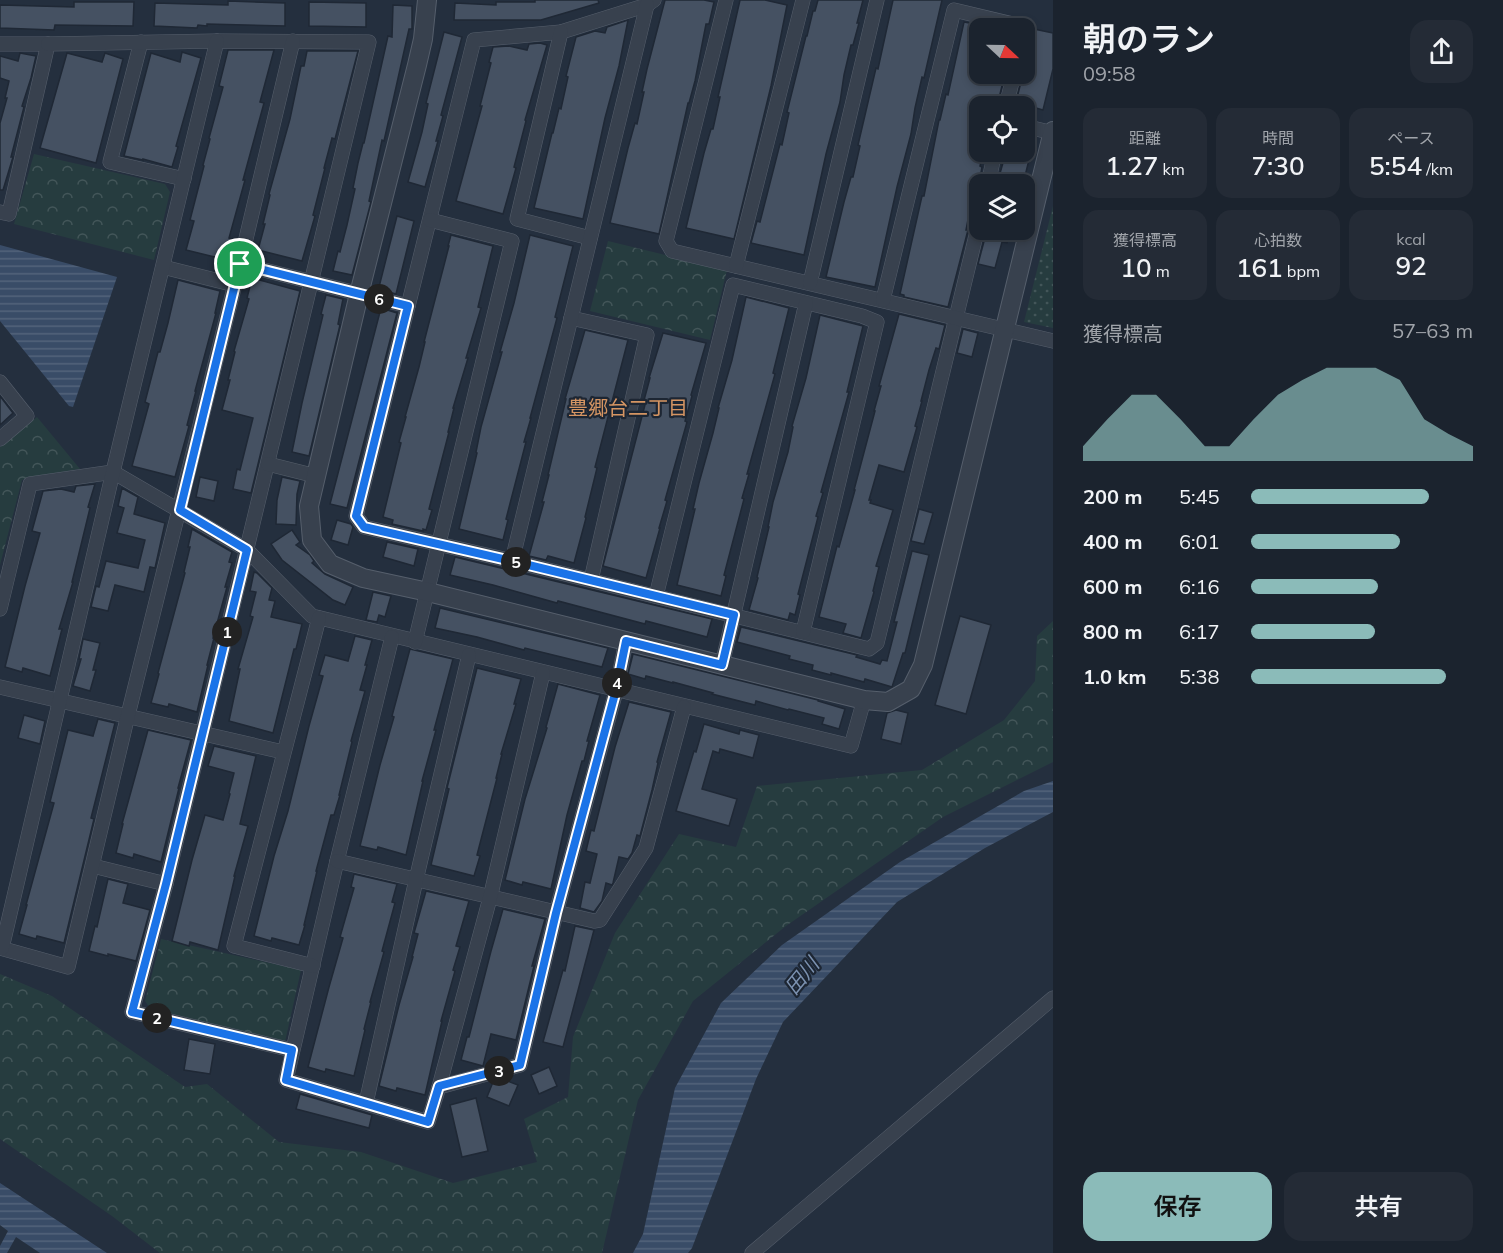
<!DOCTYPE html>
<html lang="ja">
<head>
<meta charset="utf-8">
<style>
	body { margin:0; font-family:Mulish,"Noto Sans JP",sans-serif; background:#242b36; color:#f1f3f6; height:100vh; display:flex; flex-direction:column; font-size:22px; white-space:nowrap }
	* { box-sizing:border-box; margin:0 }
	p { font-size:20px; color:#a0a4aa }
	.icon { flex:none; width:33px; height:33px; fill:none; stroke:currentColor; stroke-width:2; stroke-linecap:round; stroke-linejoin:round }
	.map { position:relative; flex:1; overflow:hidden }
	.sheet { display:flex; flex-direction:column; background:#1b232e; width:450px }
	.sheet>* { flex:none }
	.needle { width:39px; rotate:112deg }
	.tools { position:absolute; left:969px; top:18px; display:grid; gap:12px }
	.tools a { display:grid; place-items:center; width:66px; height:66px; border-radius:12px; background:#1b232e; box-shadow:0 3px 9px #0003,0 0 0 2px #39404a; font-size:30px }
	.pin { position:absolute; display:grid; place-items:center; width:51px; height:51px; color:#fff; margin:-26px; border:3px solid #fff; border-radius:50%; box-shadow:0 2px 6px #0007 }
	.km { position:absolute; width:30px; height:30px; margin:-15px; border-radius:50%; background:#222; color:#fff; font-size:16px; line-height:30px; text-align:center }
	.round { display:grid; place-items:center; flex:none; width:63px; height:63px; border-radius:18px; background:#242b36 }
	.head { display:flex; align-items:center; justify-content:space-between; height:102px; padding:0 30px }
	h1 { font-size:33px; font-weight:600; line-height:45px }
	.stats { display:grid; grid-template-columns:repeat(3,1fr); gap:9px; height:102px; padding:6px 30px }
	.stats div { display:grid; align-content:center; border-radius:15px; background:#242b36; text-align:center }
	.stats b { font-size:26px; font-weight:600 }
	.stats small { font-size:16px; font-weight:400 }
	.stats p { font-size:16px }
	.chart { height:168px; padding:12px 30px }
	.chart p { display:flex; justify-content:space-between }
	.chart svg { width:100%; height:108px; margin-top:6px; fill:#8bbbb9; opacity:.7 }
	.cta { display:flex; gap:12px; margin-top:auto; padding:12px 30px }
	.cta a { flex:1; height:69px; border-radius:18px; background:#8bbbb9; color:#111; font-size:24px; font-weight:600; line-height:69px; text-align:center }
	.cta a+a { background:#242b36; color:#f1f3f6 }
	ul { padding:0 30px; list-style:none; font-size:20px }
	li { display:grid; grid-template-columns:96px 72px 1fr; align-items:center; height:45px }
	li i { height:15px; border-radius:8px; background:#8bbbb9 }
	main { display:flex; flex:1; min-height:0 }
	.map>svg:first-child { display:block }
	.grass { fill:url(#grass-dots) }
	.forest { fill:url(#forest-crowns) }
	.water { fill:url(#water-rules) }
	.building { fill:#455162; stroke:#1f2835; stroke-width:1.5 }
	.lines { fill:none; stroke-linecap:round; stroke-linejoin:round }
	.minor-casing { stroke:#565f6c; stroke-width:15 }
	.tertiary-casing { stroke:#565f6c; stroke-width:20 }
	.minor { stroke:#38414e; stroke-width:14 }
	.tertiary { stroke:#38414e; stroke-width:18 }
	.route-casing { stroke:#fff; stroke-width:12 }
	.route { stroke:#1a73e8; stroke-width:8 }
	.labels { text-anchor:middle; stroke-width:4.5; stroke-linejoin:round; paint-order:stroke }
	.neighbourhood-label { font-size:20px; fill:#d59563; stroke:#1d2633 }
	.water-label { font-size:20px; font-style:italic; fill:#7c92b1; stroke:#1d2633 }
</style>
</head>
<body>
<main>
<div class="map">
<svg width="1053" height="1253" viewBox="0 0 1053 1253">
	<defs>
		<pattern id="grass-dots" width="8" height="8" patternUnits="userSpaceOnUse" patternTransform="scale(1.5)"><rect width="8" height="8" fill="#263c3f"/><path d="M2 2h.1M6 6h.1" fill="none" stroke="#435659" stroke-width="1.8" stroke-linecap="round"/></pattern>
		<pattern id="forest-crowns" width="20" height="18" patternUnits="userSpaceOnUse" patternTransform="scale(1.5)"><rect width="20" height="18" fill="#263c3f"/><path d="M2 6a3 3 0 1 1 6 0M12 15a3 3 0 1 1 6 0" fill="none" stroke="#435659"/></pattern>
		<pattern id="water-rules" width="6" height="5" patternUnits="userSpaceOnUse" patternTransform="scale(1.5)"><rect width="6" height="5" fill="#394c67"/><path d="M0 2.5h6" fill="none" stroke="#53647b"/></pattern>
	</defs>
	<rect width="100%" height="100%" fill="#242f3e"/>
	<!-- grass -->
	<path class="grass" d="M1053 206V328L1024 322Z"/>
	<!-- forest -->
	<g class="forest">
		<path d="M34 154 165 184 170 192 154 260 14 224Z"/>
		<path d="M608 241 727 270 710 340 590 311Z"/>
		<path d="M37 417 80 469 31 477 22 480 0 565V447Z"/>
		<path d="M1053 621V762L943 817 786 926 693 1001 638 1100 602 1253H160L112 1216 0 1139V974L52 996 185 1087 207 1084 279 1142 361 1152 453 1183 537 1162 524 1119 568 1097 573 1037 615 933 679 834 736 847 757 786 922 770 1004 720 1035 681 1037 636Z"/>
		<path d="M161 939 301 970 285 1042 151 1010 145 1001Z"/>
	</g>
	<!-- water -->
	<g class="water">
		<path d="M0 245 117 277 73 407 69 406 0 321Z"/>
		<path d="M1053 781V812L985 848 897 902 783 1022 756 1079 692 1248 688 1253H633L643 1234 675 1088 721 1003 782 945 900 862 1024 791Z"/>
		<path d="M0 1183 107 1253H40L16 1237 7 1253H0V1246L8 1231 0 1225Z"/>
	</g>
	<!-- building -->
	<g class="building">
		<path d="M535 0H598L599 3 541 20H454L455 3 496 5V2H535Z"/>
		<path d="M665 0H704L714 2 709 24H706L695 81 689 103H688L659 234 610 223 628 148 635 123 637 124 644 92H642L647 69Z"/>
		<path d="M740 0H765L787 5 771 86 734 239 686 228 704 153 711 129H713L720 97H718Z"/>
		<path d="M818 0H863L857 23H859L853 45H851L844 75 840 102 826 154 804 255 751 243 757 221 760 222 780 144 782 145 789 113 787 112 806 36H807L813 11H815Z"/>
		<path d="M893 0H942L924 78 922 77 915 108 911 134 897 187 875 287 826 277 844 202 851 177H853L860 146 858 145 876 68 878 69Z"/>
		<path d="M228 1 285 3V26L207 24V26L198 25 197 28 154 26 155 3 228 5Z"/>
		<path d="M74 2H134L133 26 55 25 54 30 0 28V5L74 7Z"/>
		<path d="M309 2 366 3V27L309 26Z"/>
		<path d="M393 5 412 6V29H409L384 141 382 140 375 173 369 201 371 202 352 275 333 271 338 251 340 252 347 225 355 189 353 188 358 163 363 143H364L388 36 392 37Z"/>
		<path d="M628 20 619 66 605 118 583 219 534 208 552 133H553L559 108 561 109 568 77 566 76 576 37 595 31 605 33 607 27Z"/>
		<path d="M964 22 980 25V38L972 74H1005L997 106H980V152H983L980 166 982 167 979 184H975L966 230H968L948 307 904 297V295L900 294 922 196H924L939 120H940L946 94 948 95Z"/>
		<path d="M1034 29 1053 33V69L1043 110 1029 106H1015L1023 74H1024V66Z"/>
		<path d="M444 32 462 37 441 115 443 116 436 141H438L425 187 408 182 422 132 428 104 426 103Z"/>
		<path d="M540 43 547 45 525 120 526 121 514 167 516 168 503 214 456 201 482 106H480L491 63 489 62 493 47 509 46 527 50 529 44Z"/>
		<path d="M228 50H274L260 102 264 103 243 180H245L229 238 233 240 227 260 186 250 194 221 190 220 204 166 203 165 210 139 209 138 223 87 219 86Z"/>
		<path d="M307 51H358L335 139 332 138 324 168H325L313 215 315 216 302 261 258 250 265 224H263L270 195 269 194 290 119 301 66H304Z"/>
		<path d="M182 52 201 58 176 146 178 147 172 167 143 159V160L124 156 151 53 180 62Z"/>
		<path d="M20 53 36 56 31 78 22 106 24 107 11 157H13L3 190H0V123L7 98H5L9 81 0 78V56L18 61Z"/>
		<path d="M67 53 102 62 105 53 123 59 96 163 40 148Z"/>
		<path d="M1006 152H1031L1023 184H997Z"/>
		<path d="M397 216 414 221 396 294 385 291 386 289 379 287Z"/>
		<path d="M987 230H1011L1007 243 1002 242 995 268 978 264Z"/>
		<path d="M451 235 493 246 478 307 481 308 466 358H468L453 408H454L448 432H449L429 509 432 510 426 530 423 529V531L392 524 393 520 383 517 401 443 399 442 406 417H405L419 367 425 342H424L449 246H448Z"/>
		<path d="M530 235 573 246 555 317 557 318 530 418H531L524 442H526L506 519 508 520 503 540 459 529 477 453 476 452 481 427 502 352H500L514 303Z"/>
		<path d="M252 278 300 291 251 493 233 489 237 469 240 470 253 418 222 410 230 380H228L235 352 234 351 249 299 247 298Z"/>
		<path d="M178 280 220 291 215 313H216L195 391H196L187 425 189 426 175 477 132 466 149 404 145 402 158 352H160L168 323Z"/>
		<path d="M326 295 343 299 338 324 340 325 309 456 292 452 302 403 323 315 321 314Z"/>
		<path d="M746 297 789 308 773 373 775 374 747 474H749L742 498 744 499 724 575 726 576 721 596 677 585 695 509H693L699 483 713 433 719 408H718L732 360Z"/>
		<path d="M381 308 397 313 347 508 330 504Z"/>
		<path d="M899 314 945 325 939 349 936 348 929 370 921 401H922L915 426 917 427 904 472 879 465 869 500H871L870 503 893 510 876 566 879 567 873 591 874 592 861 638 843 633 846 624 819 617 837 546 839 547 855 490H854L875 411H874L881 386H879Z"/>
		<path d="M820 315 863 326 847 392H849L821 492 823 493 816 516 818 517 798 594 800 595 795 615 790 613 788 620 749 610 758 578 757 577 769 527H768L773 502 788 452 793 427 792 426 806 378Z"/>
		<path d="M963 329 978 333 972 357 957 353Z"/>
		<path d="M585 330 628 340 595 467 597 468 585 517 586 518 574 563 548 556 546 560 529 556 544 502H542L549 475H548L566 399H565Z"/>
		<path d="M663 333 706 343 691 395 692 396 685 421 687 422 665 500 667 501 659 528H660L646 578 603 566 645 405 643 404 650 378H649Z"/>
		<path d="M0 396 13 413 0 425Z"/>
		<path d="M200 477 218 481 214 501 196 497Z"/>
		<path d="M282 477 300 481 297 494 296 525 276 524 277 500Z"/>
		<path d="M95 484 88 507 90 508 72 582H73L59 629H62L50 676 23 668 22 672 5 667 25 586 40 533 32 531 43 491 61 489 74 492 76 486Z"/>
		<path d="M122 488 138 497 134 514 165 523 155 568 150 567 144 592 115 585 108 611 91 607 96 586 99 587 106 561 138 568 145 540 117 533 124 508 118 506Z"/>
		<path d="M919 509 933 513 924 544 911 541Z"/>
		<path d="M337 520 351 524 353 527 348 545 331 540Z"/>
		<path d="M192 529 232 552 229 562 232 563 225 587H227L213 638H214L207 665H208L197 712 169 704 168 707 151 703 159 674 158 673 185 573 184 572 190 547H188Z"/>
		<path d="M292 530 300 542 296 545 310 555 314 561 312 563 325 574 353 587 345 605 333 600 282 560 271 544Z"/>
		<path d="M387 542 418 549 414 566 383 557Z"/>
		<path d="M912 551 929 555 905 653H903L892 687 865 679 864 682 831 673V675L812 670 813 665 789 659 790 656 737 642 741 627 857 655 856 657 880 664 882 660 887 661 897 622H894Z"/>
		<path d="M455 557 712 619 707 637 646 621 645 624 558 601 557 603 493 585 450 575Z"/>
		<path d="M254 572 257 573 272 588 269 600 275 601 271 617 302 624 296 649H294L273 733 229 721 240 669H238L253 617 250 616 256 592 250 591Z"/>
		<path d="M373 592 391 596 385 617 379 615 377 622 366 620Z"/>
		<path d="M440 608 608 648 602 667 525 648 524 650 477 637 435 628Z"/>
		<path d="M960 616 991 625 966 714 935 705Z"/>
		<path d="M355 636 372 640 365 665H367L360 690 365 691 351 741 352 742 339 795H340L334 815H331L316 871H317L304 925H305L299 945 272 938 271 941 254 936 274 856 288 811 309 726 323 676 319 675 325 655 348 661Z"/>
		<path d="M83 639 100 643 93 670H96L90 691 73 686 81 659H79Z"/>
		<path d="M410 649 453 659 434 730H436L422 781H423L406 855 378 847 377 850 360 846 380 765 394 717 392 716Z"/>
		<path d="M633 654 818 700V701L845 709 839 729 822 724 824 718 789 709 788 710 756 701 755 705 712 694 713 693 673 682V683L646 676 645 679 628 674Z"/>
		<path d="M477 668 521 679 514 704H516L501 754H502L496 778H497L477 855 480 856 474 876 431 865 449 789 447 788Z"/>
		<path d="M558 684 600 695 587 741H589L584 761H582L567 815 551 889 523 882 522 885 505 880 525 799 547 728 546 727Z"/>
		<path d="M629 702 671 712 657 762 658 763 652 790 640 836 637 835 632 853 628 859 619 857 613 883 612 885 606 883 602 901 594 912 580 908 585 882 590 883 597 854 586 851 591 830 594 831 615 747Z"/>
		<path d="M896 710 908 713 901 744 881 739 887 713Z"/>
		<path d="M24 715 45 721 40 744 18 738Z"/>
		<path d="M98 719 115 723 91 818 94 819 64 943 37 936 36 939 19 934 27 905H26L54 803 50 802 68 730 93 736Z"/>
		<path d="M704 724 739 734 740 730 759 735 753 758 720 749 719 753 713 751 702 789 737 799 729 826 676 811 694 751 696 752Z"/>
		<path d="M148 730 191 740 178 788H179L161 862 134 854 133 858 116 853 123 824H122Z"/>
		<path d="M214 746 256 756 240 824 248 826 234 876H235L218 950 190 942 189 946 172 941 192 860 205 815 223 820 230 794 229 793 234 773 208 766Z"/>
		<path d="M354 874 397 884 392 902 395 903 382 951 384 952 370 1002H371L364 1029 365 1030 354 1076 326 1069 325 1072 308 1067 329 987 343 938 340 937 354 888 351 887Z"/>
		<path d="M108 879 128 884 123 903 150 910 136 961 108 954V956L89 951 95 926 97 927Z"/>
		<path d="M426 891 469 901 456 946 460 947 453 970 455 971 441 1021H442L425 1095 397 1088 396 1091 379 1086 399 1005 413 957H412L418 934 414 933Z"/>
		<path d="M503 909 545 919 532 966H534L516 1040 491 1034 483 1066 461 1060 467 1037H469L491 951Z"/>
		<path d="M575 926 594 930 563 1047 543 1042 563 970 565 971Z"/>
		<path d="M189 1039 215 1044 210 1074 184 1070Z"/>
		<path d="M549 1067 557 1086 539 1094 531 1075Z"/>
		<path d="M502 1079 518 1085 509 1106 487 1097 493 1082Z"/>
		<path d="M300 1094 372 1115 369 1128 296 1109Z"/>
		<path d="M476 1098 488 1151 462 1157 450 1105Z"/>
	</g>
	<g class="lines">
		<!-- minor casing -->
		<g class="minor-casing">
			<g id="minor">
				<path d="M654 0 647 5 561 32 474 40 356 516 364 527 512 561 869 649 877 643 980 219"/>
				<path d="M726 0 666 241 672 251 1053 341"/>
				<path d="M561 32 517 219 590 238"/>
				<path d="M141 42 110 162 184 179"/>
				<path d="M0 44H48L9 214 0 212"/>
				<path d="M48 44 217 41 369 42 166 884 132 1012 292 1050"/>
				<path d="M1006 106 1014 74"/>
				<path d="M1024 126 1053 133"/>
				<path d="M988 184 995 152"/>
				<path d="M240 264 408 306"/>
				<path d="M736 266 803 0"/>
				<path d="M163 267 235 285"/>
				<path d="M810 283 877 0"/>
				<path d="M883 300 954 10 1025 27 1024 28"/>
				<path d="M571 318 647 335 591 580"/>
				<path d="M0 382 27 416 0 439"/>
				<path d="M268 464 316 476"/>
				<path d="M512 561 647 5"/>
				<path d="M656 596 733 285 862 316 877 322 803 632"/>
				<path d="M0 609 30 484 113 472 247 550 312 616 851 746 864 700"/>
				<path d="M392 637 337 861 286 1080 428 1122 439 1087 520 1065 556 913 616 691 626 641"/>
				<path d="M415 642 512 241 430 220"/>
				<path d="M722 665 806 303"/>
				<path d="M0 687 283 752"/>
				<path d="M337 861 594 921 600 920 646 848 684 707"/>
				<path d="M93 866 166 884"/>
				<path d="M0 948 68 967 128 715 240 264 293 41"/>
				<path d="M2 948 113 472 217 41"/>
				<path d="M313 966 234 946 319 618"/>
				<path d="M439 1087 490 898 543 673"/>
				<path d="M366 1103 416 880 469 655"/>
				<path d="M752 1253 1053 998"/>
			</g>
		</g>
		<!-- tertiary casing -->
		<g class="tertiary-casing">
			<path id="tertiary" d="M427 0 423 39 417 65 359 294 309 506 312 540 330 564 363 578 428 592 864 700 888 702 911 689 923 665 1053 131"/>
		</g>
		<!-- minor -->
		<use href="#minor" class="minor"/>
		<!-- tertiary -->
		<use href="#tertiary" class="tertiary"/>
	</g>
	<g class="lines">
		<!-- route casing -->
		<g class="route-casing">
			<path id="route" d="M240 264 408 306 356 516 364 527 512 561 734 615 722 665 626 641 616 690 556 913 520 1065 439 1086 428 1122 286 1080 292 1050 132 1012 166 884 247 550 180 510Z"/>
		</g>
		<!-- route -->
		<use href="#route" class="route"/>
	</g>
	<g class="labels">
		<!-- neighbourhood labels -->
		<g class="neighbourhood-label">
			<text x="628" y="415">豊郷台二丁目</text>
		</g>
		<!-- water labels -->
		<g class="water-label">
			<text transform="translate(802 976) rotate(-51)" y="7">田川</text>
		</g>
	</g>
</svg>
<div class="tools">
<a><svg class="needle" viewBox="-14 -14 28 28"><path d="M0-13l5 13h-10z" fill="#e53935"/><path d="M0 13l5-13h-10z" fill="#a0a4aa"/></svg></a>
<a><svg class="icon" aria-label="locate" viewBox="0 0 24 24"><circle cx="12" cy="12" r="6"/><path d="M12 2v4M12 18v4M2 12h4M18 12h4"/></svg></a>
<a><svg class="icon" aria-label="layers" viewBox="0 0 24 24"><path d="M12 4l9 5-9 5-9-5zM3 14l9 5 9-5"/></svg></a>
</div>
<div class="pin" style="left:240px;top:264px;background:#1e9e55"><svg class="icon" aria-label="arrive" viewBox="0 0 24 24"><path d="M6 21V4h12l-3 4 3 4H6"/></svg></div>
<b class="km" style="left:227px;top:632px">1</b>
<b class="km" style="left:157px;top:1018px">2</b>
<b class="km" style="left:499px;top:1071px">3</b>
<b class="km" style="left:617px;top:683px">4</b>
<b class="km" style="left:516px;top:562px">5</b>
<b class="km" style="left:379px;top:299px">6</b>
</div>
<section class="sheet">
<div class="head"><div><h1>朝のラン</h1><p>09:58</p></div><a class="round"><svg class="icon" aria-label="share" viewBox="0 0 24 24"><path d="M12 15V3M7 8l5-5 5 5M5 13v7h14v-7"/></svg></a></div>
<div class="stats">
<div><p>距離</p><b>1.27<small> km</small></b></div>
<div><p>時間</p><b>7:30</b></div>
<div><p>ペース</p><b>5:54<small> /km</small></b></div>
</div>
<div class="stats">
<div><p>獲得標高</p><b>10<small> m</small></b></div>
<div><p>心拍数</p><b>161<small> bpm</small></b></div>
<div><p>kcal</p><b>92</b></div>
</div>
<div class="chart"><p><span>獲得標高</span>57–63 m</p>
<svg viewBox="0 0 160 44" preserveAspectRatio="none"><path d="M0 44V38L10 27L20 17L30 17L40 27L50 38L60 38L70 27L80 17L90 11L100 6L110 6L120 6L130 11L140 27L150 33L160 38V44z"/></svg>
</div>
<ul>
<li><b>200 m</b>5:45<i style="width:80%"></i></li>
<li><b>400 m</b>6:01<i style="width:67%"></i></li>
<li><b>600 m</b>6:16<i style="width:57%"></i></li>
<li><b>800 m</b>6:17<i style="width:56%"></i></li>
<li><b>1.0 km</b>5:38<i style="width:88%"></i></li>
</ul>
<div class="cta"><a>保存</a><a>共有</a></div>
</section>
</main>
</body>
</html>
